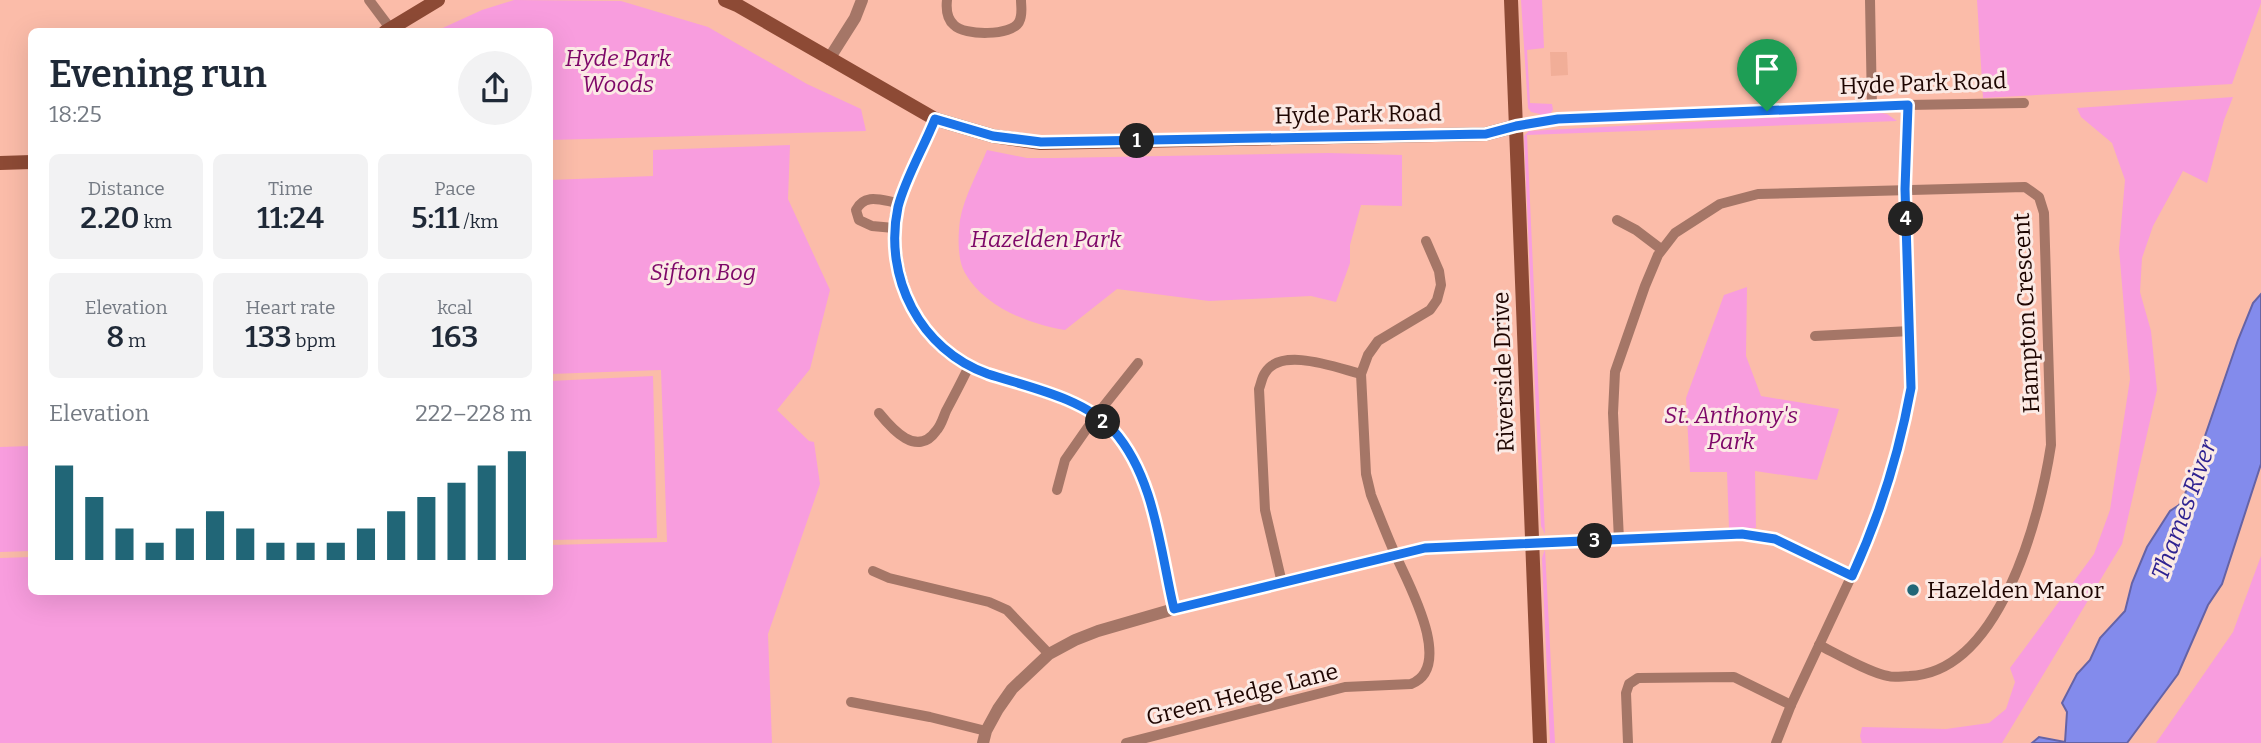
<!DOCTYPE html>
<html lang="en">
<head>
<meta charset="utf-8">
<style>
	body { margin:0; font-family:Bitter,serif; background:#f2f2f3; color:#1f2937; height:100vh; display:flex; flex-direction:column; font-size:26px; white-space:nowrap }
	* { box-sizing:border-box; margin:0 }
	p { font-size:23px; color:#747a83 }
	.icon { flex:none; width:38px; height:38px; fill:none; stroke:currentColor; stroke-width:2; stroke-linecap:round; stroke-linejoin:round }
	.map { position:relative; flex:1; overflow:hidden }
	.details { position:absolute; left:28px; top:28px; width:525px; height:567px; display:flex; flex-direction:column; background:#fff; border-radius:10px; box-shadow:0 7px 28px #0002 }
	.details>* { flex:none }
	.pin { position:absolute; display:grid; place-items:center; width:60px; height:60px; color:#fff; margin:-72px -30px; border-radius:50% 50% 50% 0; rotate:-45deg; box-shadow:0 0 7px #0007 }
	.pin .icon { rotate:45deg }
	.km { position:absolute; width:35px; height:35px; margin:-18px; border-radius:50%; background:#222; color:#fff; font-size:19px; line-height:35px; text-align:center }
	.round { display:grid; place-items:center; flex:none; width:74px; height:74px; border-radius:37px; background:#f2f2f3 }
	.headline { display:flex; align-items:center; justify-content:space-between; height:119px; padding:0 21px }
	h1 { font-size:38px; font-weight:600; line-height:52px }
	.stats { display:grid; grid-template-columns:repeat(3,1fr); gap:10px; height:119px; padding:7px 21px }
	.stats div { display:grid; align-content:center; border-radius:10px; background:#f2f2f3; text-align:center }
	.stats b { font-size:30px; font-weight:600 }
	.stats small { font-size:19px; font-weight:400 }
	.stats p { font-size:19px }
	.chart { height:196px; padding:14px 21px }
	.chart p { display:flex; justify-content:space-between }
	.chart svg { width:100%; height:126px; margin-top:7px; stroke:#216677; stroke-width:6 }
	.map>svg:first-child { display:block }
	.built { fill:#f1ae98 }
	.green { fill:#f89dde }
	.water { fill:#838bec; stroke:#6563a6; stroke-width:2 }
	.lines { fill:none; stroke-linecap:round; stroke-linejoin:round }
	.minor { stroke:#a57667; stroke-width:10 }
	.tertiary { stroke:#a57667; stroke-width:12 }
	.secondary { stroke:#8d4a35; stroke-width:14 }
	.route-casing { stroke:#fff; stroke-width:14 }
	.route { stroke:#1a73e8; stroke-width:9 }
	.poi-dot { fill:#216677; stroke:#fbeae5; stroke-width:2.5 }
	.labels { text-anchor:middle; stroke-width:6; stroke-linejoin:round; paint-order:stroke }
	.park-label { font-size:23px; font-style:italic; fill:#7e0768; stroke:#fbeae5 }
	.street-label { font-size:23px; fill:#1e0501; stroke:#fbeae5 }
	.poi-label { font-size:23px; fill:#1e0501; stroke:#fbeae5; text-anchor:start }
	.water-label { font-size:24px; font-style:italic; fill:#2f2291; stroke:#fbeae5 }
</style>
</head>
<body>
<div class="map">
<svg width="2261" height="743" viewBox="0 0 2261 743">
	<rect width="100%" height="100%" fill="#fbbca9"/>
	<!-- built -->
	<path class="built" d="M1550 52H1567L1568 75 1551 76Z"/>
	<!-- green -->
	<g class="green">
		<path d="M514 0 621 1 708 27 807 84 861 109 866 131 550 140V32L436 31 482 10Z"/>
		<path d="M1521 0H1542L1544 48 1527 50 1530 103 1552 104 1553 110 1550 114 1540 116V114L1531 112 1528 108Z"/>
		<path d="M1977 0H2261V3L2232 84 1983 98Z"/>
		<path d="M2233 97 2224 120 2207 183 2183 171 2153 226 2142 258 2140 292 2151 331 2157 390 2122 544 2002 743H1862L1860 736 1862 727 1946 729 1989 723 2006 709 2015 682 2010 668 2094 554 2110 510 2130 379 2119 249 2125 180 2112 143 2081 117 2077 108Z"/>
		<path d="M1875 112 1887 114 1897 121 1527 135 1545 534 1541 526 1524 136 1529 131Z"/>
		<path d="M790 145 788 199 830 290 810 369 777 410 809 441 814 442 820 484 768 634 772 743H0V558L31 557 32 592H550V545L667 542 661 370 550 374V180L653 176V150Z"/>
		<path d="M987 150 1027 158H1055L1328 153 1402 155V206L1361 205 1350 245V263L1336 302 1311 296 1209 301 1117 289 1065 330C1029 324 984 307 965 273 957 259 958 236 960 220 964 197 978 172 987 150Z"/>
		<path d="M1747 287 1746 356 1761 396 1839 409 1817 480 1755 471 1756 528H1729L1727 472H1690L1686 398 1724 295Z"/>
		<path d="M653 376 657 538 550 540V381Z"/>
		<path d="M31 446V551L0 552V447Z"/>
		<path d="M1545 549 1555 743H1550L1542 558Z"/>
		<path d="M2261 556V743H2156L2233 632Z"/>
	</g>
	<!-- water -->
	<path class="water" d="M2261 294V464L2222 584 2208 605 2178 674 2127 743H2032L2039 737 2065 742 2067 712 2062 703 2077 674 2090 660 2100 638 2125 611 2132 583 2147 547 2170 511 2179 505 2184 497 2238 340 2253 303Z"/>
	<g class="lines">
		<!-- minor -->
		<g class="minor">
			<path d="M369 0 390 28"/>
			<path d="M947 0C946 9 947 19 954 25 964 36 1012 36 1019 22 1023 15 1021 7 1021 0"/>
			<path d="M1870 0 1872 107"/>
			<path d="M1516 126 1558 119 1908 105 2024 103"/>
			<path d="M1617 220 1636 230 1661 249"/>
			<path d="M894 228 872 226 859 220 856 210C865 192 883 201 899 203"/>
			<path d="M1815 336 1910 331"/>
			<path d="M879 413C892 429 917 458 936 431 941 426 943 418 946 411 954 396 962 381 969 366"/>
			<path d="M1057 490 1065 460 1095 417 1138 363"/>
			<path d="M1619 540 1613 413 1615 372 1645 286 1658 255 1675 233 1720 204 1758 194 2025 187 2039 197 2044 213 2051 445C2040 517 2000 673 1909 676 1903 676 1894 678 1888 676 1870 673 1837 654 1819 645"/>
			<path d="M1533 544 1742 534 1775 539 1852 576"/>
			<path d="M873 571 889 578 989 602 1007 610 1049 654"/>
			<path d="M1282 583 1265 510 1259 389C1261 384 1262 377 1265 373 1281 346 1337 368 1361 374"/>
			<path d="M851 702 930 717 986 731"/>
			<path d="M1126 743 1345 687 1411 684C1455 667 1408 583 1396 556 1387 536 1379 515 1371 495L1366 474 1361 374 1368 355 1378 341 1430 310 1437 300 1441 285 1439 271 1426 241"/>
			<path d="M1628 743 1626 693 1629 684 1638 678 1734 677 1791 705"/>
			<path d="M1776 743 1791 705 1874 528 1890 478 1905 421 1911 388 1905 189 1908 105"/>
		</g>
		<!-- tertiary -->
		<g class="tertiary">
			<path d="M829 59 855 18 862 0"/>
			<path d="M935 119C924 147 909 174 899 202 892 224 894 248 899 270 911 321 938 356 988 374 1027 387 1085 399 1113 430 1155 477 1160 550 1174 609"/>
			<path d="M983 743 986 731 998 709 1012 689 1049 654 1075 640 1098 631 1174 609 1425 548 1533 544"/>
		</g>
		<!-- secondary -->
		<g class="secondary">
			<path d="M725 0 737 5 935 119 993 136 1041 143 1486 134 1516 126"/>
			<path d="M1511 0 1540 743"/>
			<path d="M385 32 438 0"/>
			<path d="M0 163 32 162"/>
		</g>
	</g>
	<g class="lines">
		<!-- route casing -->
		<g class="route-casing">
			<path id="route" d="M1908 105 1905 189 1911 388C1899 454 1880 515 1852 576L1775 539 1742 534 1425 548 1174 609C1160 550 1155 477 1113 430 1084 398 1028 387 988 374 920 350 883 277 898 207 905 179 924 147 935 119L993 136 1041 142 1486 134 1516 126 1558 119Z"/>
		</g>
		<!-- route -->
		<use href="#route" class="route"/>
	</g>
	<!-- markers -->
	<circle class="poi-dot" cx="1913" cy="590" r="7"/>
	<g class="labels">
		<!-- park labels -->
		<g class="park-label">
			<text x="618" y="66">Hyde Park<tspan x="618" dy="26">Woods</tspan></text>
			<text x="1046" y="247">Hazelden Park</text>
			<text x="703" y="280">Sifton Bog</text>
			<text x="1731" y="423">St. Anthony's<tspan x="1731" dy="26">Park</tspan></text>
		</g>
		<!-- street labels -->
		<g class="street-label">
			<text transform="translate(1923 83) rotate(-2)" y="8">Hyde Park Road</text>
			<text transform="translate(1358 114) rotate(-1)" y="8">Hyde Park Road</text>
			<text transform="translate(2026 313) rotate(-93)" y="8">Hampton Crescent</text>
			<text transform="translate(1503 372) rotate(-92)" y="8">Riverside Drive</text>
			<text transform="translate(1242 694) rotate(-14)" y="8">Green Hedge Lane</text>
		</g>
		<!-- poi labels -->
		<g class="poi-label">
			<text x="1927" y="598">Hazelden Manor</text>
		</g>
		<!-- water labels -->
		<g class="water-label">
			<text transform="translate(2184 510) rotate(-70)" y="8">Thames River</text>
		</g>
	</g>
</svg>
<div class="pin" style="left:1767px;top:111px;background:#1e9e55"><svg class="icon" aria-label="arrive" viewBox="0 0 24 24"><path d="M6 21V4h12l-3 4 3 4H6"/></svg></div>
<b class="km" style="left:1137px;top:141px">1</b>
<b class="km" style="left:1103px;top:422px">2</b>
<b class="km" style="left:1595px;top:541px">3</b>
<b class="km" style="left:1906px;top:219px">4</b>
<section class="details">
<div class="headline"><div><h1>Evening run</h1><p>18:25</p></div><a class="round"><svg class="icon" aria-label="share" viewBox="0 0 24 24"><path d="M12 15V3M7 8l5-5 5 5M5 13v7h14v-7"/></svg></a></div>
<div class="stats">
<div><p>Distance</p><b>2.20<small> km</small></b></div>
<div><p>Time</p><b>11:24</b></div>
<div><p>Pace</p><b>5:11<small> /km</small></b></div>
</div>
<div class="stats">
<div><p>Elevation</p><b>8<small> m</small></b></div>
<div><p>Heart rate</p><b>133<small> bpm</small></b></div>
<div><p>kcal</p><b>163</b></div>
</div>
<div class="chart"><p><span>Elevation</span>222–228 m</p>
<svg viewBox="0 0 160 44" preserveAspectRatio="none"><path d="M5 44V11M15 44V22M25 44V33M35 44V38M45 44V33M55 44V27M65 44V33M75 44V38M85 44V38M95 44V38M105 44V33M115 44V27M125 44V22M135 44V17M145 44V11M155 44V6"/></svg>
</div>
</section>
</div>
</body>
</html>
